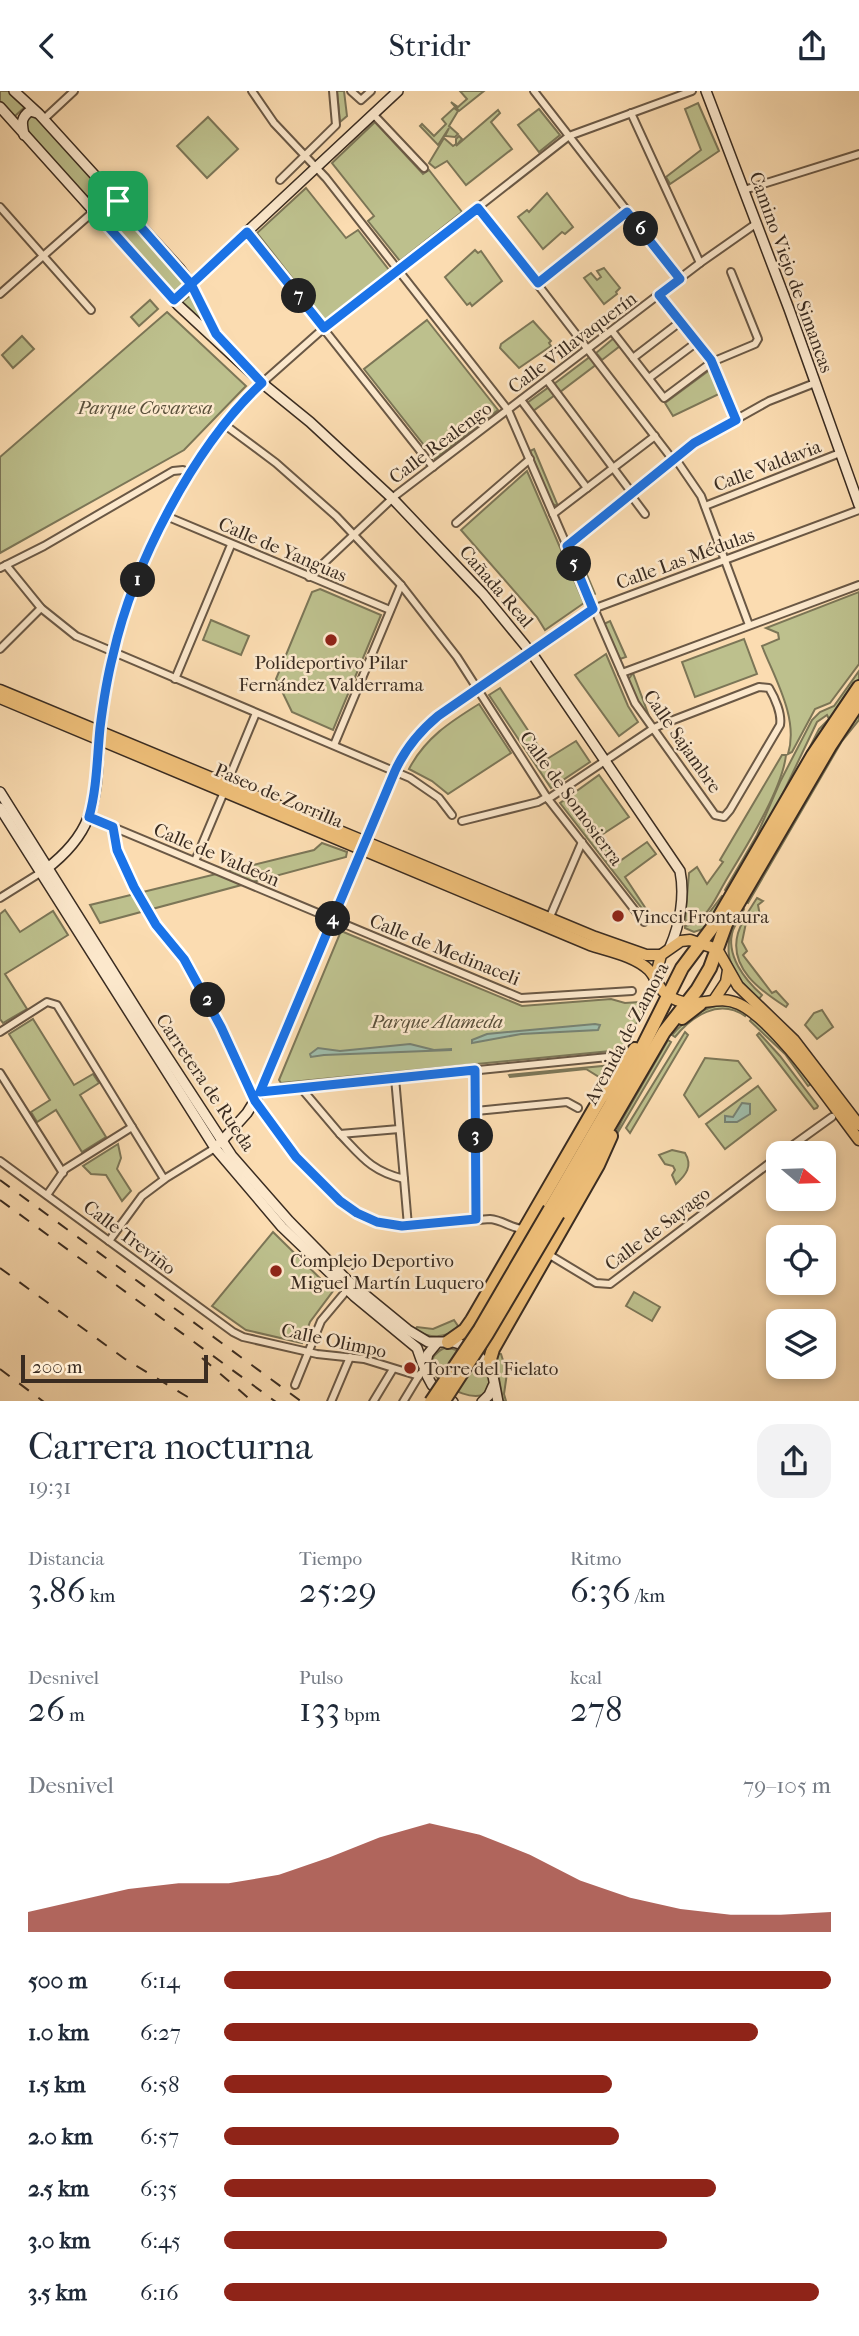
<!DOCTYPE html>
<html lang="es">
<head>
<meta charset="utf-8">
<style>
	body { margin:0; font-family:"IM FELL French Canon",serif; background:#f2f2f3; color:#1f2937; height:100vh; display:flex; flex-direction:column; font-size:26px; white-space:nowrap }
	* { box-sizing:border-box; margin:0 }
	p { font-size:23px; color:#747a83 }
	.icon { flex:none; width:38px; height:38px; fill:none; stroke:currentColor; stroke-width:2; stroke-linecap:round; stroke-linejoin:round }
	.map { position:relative; height:1310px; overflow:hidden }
	.sheet { display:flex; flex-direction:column; background:#fff; flex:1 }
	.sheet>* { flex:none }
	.needle { width:46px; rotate:109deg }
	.fabs { position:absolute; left:766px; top:1050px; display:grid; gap:14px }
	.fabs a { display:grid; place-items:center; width:70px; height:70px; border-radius:14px; background:#fff; box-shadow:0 4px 10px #0003; font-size:35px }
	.scale { position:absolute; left:21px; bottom:18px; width:187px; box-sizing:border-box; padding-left:7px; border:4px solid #3a2c21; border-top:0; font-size:19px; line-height:24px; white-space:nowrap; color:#3a2c21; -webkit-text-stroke:5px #fce8cc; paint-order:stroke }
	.pin { position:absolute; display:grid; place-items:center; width:60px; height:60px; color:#fff; margin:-30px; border-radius:14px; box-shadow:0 4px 10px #0006 }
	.km { position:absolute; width:35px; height:35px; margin:-18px; border-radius:50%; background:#222; color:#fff; font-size:19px; line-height:35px; text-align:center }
	.round { display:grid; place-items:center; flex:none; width:74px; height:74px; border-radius:21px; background:#f2f2f3 }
	.summary { display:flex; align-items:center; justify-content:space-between; height:119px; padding:0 28px }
	h1 { font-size:38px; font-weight:600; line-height:52px }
	.stats { display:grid; grid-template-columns:repeat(3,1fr); gap:10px; height:119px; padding:7px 28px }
	.stats div { display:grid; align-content:center }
	.stats b { font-size:35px; font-weight:600 }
	.stats small { font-size:19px; font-weight:400 }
	.stats p { font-size:19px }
	.chart { height:196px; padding:14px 28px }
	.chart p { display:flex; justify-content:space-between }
	.chart svg { width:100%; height:126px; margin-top:7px; fill:#8f2418; opacity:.7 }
	ul { padding:0 28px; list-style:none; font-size:23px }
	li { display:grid; grid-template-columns:112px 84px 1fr; align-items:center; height:52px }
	li i { height:18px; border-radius:9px; background:#8f2418 }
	header { display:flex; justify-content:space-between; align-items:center; height:91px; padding:0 28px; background:#fff; font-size:32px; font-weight:600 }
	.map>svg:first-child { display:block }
	.green { fill:#bdc08d; stroke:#7c7657; stroke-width:2 }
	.water { fill:#9fbcaa; stroke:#778273; stroke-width:2 }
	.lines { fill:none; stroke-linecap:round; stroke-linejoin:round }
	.street-casing { stroke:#6a5845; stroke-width:10 }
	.secondary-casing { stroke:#3a2c21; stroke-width:12 }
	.primary-casing { stroke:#3a2c21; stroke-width:13 }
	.highway-casing { stroke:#3a2c21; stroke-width:16 }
	.street { stroke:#fce8cc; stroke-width:6 }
	.secondary { stroke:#fce8cc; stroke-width:9 }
	.primary { stroke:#eebe78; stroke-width:10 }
	.highway { stroke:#eebe78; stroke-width:12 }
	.rail { stroke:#3a2c21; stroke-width:2; stroke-dasharray:12 12; stroke-linecap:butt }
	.highway-bridge-casing { stroke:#3a2c21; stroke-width:16; stroke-linecap:butt }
	.highway-bridge { stroke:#eebe78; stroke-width:12 }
	.route-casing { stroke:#fff; stroke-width:14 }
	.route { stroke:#1a73e8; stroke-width:9 }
	.poi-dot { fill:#8f2418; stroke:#fce8cc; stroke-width:2.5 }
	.labels { text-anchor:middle; stroke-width:5; stroke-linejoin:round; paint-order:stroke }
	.street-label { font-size:19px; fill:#3a2c21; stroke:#fce8cc }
	.park-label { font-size:19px; font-style:italic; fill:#5b513c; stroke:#fce8cc }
	.poi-label { font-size:19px; fill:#3a2c21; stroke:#fce8cc; text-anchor:start }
</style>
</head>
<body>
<header><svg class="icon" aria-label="back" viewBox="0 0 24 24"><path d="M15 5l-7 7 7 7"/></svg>Stridr<svg class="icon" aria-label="share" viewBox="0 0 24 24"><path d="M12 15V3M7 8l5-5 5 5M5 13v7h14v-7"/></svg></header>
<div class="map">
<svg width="859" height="1311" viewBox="0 0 859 1311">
	<rect width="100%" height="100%" fill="#fbdcb1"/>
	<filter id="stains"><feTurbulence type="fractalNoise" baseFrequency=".00286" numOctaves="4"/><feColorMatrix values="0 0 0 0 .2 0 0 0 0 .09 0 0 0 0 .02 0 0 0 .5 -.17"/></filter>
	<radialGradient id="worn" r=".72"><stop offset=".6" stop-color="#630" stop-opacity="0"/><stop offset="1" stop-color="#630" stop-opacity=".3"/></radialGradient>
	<!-- green -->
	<g class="green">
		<path d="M0 0H12L27 14 14 26 0 10Z"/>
		<path d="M337 0H344L347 25 340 31Z"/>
		<path d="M460 0H484L459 20 451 11 458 16 467 8Z"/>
		<path d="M698 12 719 60 670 93 666 86 701 59 685 18Z"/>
		<path d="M454 17 458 20 449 35 458 43 455 46 445 45 449 37 438 54 420 35 422 33 434 45 446 33 442 28Z"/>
		<path d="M539 18 560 44 539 61 518 34Z"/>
		<path d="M498 19 500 22 491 31 512 58 466 94 447 70 435 77 429 72 444 47 453 55 456 53V48L459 45 462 48 456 55Z"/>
		<path d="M36 24 100 94 96 106 84 105 26 41 25 33 30 25Z"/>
		<path d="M208 26 238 58 207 87 177 55Z"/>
		<path d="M375 31 423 83 429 79 462 121 400 170 368 130 374 125 332 72Z"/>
		<path d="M306 97 346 147 358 139 389 179 325 229 257 142Z"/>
		<path d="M547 102 573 136 565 143 562 141 543 158 518 126 527 119 529 121Z"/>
		<path d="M119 117 187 190 173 204 107 131C106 123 111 117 119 117Z"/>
		<path d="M475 159 478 162 481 160 502 190 472 215 470 212 467 214 445 186Z"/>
		<path d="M604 177 620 197 616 201 617 203 604 213 584 187 591 182 597 189 601 186 597 180Z"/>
		<path d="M193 202 217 246 181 212Z"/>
		<path d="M150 209 158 218 139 235 131 226Z"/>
		<path d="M167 221 246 295 184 359 0 462V366Z"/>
		<path d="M427 229 498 319 435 368 364 278Z"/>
		<path d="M533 230 551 250 549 252 551 255 519 277 500 257 501 253Z"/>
		<path d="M22 245 34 258 13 277 2 264Z"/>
		<path d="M614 247 620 255 602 269 596 262Z"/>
		<path d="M591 265 597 273 560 301 554 293Z"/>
		<path d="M711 278 721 302 673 325 665 312Z"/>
		<path d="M549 296 555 304 533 320 527 312Z"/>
		<path d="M534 358 558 415 552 413 530 360Z"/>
		<path d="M527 380 584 512 545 539 537 526 461 439Z"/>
		<path d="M574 453 595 503 592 505 571 458Z"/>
		<path d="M320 498 381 524 333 639 292 621 276 588 312 501Z"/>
		<path d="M859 501V573L830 612 815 618 792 661 788 663C799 628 775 588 762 555L779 548 778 542 766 537Z"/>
		<path d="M211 529 249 545 241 564 203 549Z"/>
		<path d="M610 530 626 566 620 568 604 533Z"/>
		<path d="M744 548 757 583 695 606 682 571Z"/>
		<path d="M606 563 628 615 638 631 619 645 575 584Z"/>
		<path d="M859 580V588L789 697 819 638 829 628 827 624 817 631 762 746 729 802 725 799 757 744 780 691 812 629 820 621 834 615Z"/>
		<path d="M633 582 649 625 639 613 628 589Z"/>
		<path d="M500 597 547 668 576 650 590 671 551 697 489 604Z"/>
		<path d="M479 613 511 662 448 703 432 690 409 678C425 647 450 631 479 613Z"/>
		<path d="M859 622V629L842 650 748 812 744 810 838 649Z"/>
		<path d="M782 664H786C782 700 744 759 725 791 719 801 713 815 705 823 698 829 694 829 685 830L689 782 697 776 707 793 723 771 720 769Z"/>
		<path d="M599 684 629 726 600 745 617 772 647 751 656 763 625 786 648 821 644 820 560 712Z"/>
		<path d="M322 752 347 761 346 766 100 832 90 814 314 759Z"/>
		<path d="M722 805 726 807 703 838 694 841 685 837V835L702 831Z"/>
		<path d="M757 807 763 810 758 814 761 830 757 833 753 828 750 830 747 827 742 851 747 860 743 864 772 902 776 900 788 913 786 916C761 900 728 877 738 842 742 829 750 818 757 807Z"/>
		<path d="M741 816 744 818C741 825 736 832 733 839 725 864 745 889 762 904L758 909C725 877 720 857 741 816Z"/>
		<path d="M5 819 20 841 53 820 68 844 5 883 27 918 3 932 0 928V823Z"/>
		<path d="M341 840 522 915 611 908 625 912 639 911 643 921 621 959 281 992 279 989Z"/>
		<path d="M724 913 747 922 745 925C719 907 692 925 675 946L672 944C687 927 702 917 724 913Z"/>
		<path d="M822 919 833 936 817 948 805 934 814 922Z"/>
		<path d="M753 926 781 952 811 993 808 995 785 963 750 930Z"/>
		<path d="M33 928 74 994 93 983 99 992 80 1004 106 1046 82 1061 56 1019 37 1031 31 1021 50 1009 9 943Z"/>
		<path d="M685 941 688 944 630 1042 626 1037Z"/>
		<path d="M759 942 780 965 818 1015 817 1017 814 1018 757 944Z"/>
		<path d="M668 949 671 951 607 1060 622 1029Z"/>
		<path d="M705 967 738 970 751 987 699 1026 684 1004Z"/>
		<path d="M613 974 604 989 586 978 510 986 509 984Z"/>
		<path d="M758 995 776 1019 725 1058 706 1033Z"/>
		<path d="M118 1053 121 1067 117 1078 131 1100 122 1110 106 1084 91 1083 83 1075Z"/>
		<path d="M672 1059 685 1062C693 1075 686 1084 676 1093L672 1084 675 1079 673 1075 665 1073 659 1064Z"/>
		<path d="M273 1141 333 1200 310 1231 302 1252 246 1239 212 1215Z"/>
		<path d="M634 1201 660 1216 652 1230 626 1215Z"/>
		<path d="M454 1229 460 1238C443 1247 431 1248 415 1239L417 1236 433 1238Z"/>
		<path d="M444 1257C464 1256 506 1283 482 1304 462 1311 406 1277 444 1257Z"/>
		<path d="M496 1262 501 1263 507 1282 504 1303 506 1310H503L496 1270Z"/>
	</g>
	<!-- water -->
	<g class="water">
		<path d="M595 933 600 934 598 939 521 943 472 952V949L487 943Z"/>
		<path d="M410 953 434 959 451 958V959L324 964 311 966 310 963 318 957 340 960Z"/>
		<path d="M742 1012 750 1013V1023L737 1031H725V1025L733 1026Z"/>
	</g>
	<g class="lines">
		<!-- street casing -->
		<g class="street-casing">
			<g id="street">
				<path d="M252 0 274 32 326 87 508 319 635 612 715 724 724 726 730 719 780 634C782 623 775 607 769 597L759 596 663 633 654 637 548 708"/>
				<path d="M351 0 361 9 371 0"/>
				<path d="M534 0 680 188"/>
				<path d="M631 22 700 172"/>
				<path d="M373 23 424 77"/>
				<path d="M44 28 74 0"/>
				<path d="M280 89 336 34 333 0"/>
				<path d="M744 99 859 63"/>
				<path d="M0 116 91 219"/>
				<path d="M478 116 673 369"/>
				<path d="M247 141 433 376"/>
				<path d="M538 192 627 121"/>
				<path d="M0 203 119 98"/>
				<path d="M659 204 711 269 736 329"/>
				<path d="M612 240 664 307 712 271 755 253 758 248 731 181"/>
				<path d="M633 267 680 231"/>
				<path d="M649 287 697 251"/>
				<path d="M547 289 632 402"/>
				<path d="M262 292 324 237 569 45 692 0"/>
				<path d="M521 309 587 397"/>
				<path d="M225 334 276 372 336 425 401 494 457 566 548 708 644 831"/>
				<path d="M675 367 701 405 749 534"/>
				<path d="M630 403 645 423"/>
				<path d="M705 415 840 362"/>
				<path d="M553 423 655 345"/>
				<path d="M166 425 390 519"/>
				<path d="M456 432 530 368"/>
				<path d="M567 455 694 352 769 310 815 292"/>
				<path d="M6 474 41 517 76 545 410 687 439 707 452 724"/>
				<path d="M0 477 44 455 173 380 183 379 189 383"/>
				<path d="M309 486 396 404 700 172 757 132"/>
				<path d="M0 558 41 517"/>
				<path d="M531 561 593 518 859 419"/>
				<path d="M622 582 859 494"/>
				<path d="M175 588 231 454"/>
				<path d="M334 654 401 494"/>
				<path d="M227 692 256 622"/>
				<path d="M89 726 521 907 632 900"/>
				<path d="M462 730 538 711 547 706"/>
				<path d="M113 736 117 759 134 796 156 834 184 868 204 902 255 1010 282 1049 309 1081 340 1110 357 1122 378 1131 403 1135 490 1128C503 1129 512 1138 524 1138"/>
				<path d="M195 770 224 701"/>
				<path d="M0 807 40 782"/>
				<path d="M549 828 582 751"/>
				<path d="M0 941 47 911 57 914 164 1088"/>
				<path d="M475 979 476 1128"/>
				<path d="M0 982 63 1082"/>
				<path d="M395 987 404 1088C371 1080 362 1066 340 1043L399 1038"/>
				<path d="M301 997 340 1043"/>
				<path d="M260 1001 628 964"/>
				<path d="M476 1020 567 1011 578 1017"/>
				<path d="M782 1062 832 1026"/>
				<path d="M0 1070 233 1241 243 1246 317 1263 364 1268 419 1285"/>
				<path d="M404 1088 408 1135"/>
				<path d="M47 1104 65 1078 132 1036"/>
				<path d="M109 1150 142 1105 166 1087 215 1057"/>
				<path d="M548 1163 596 1192 610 1193 779 1065"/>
				<path d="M295 1294 321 1230 347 1199"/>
				<path d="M331 1311 350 1266"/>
				<path d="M373 1311 393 1278"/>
				<path d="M403 1311 420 1283"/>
			</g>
		</g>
		<!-- secondary casing -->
		<g class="secondary-casing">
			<g id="secondary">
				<path d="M14 0 39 23 180 178 191 193 218 246"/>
				<path d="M706 0 789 218 859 414"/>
				<path d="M0 16 178 214 262 292 310 331 392 407 483 503 533 564 680 780C685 805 680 833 670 856"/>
				<path d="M24 44C22 33 20 27 30 20L37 22"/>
				<path d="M174 209 398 0"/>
				<path d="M0 701 149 938 232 1065 289 1130 347 1189 408 1239 428 1251H453L463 1254 478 1264 488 1275 493 1285 498 1311"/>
				<path d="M0 717 215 1057 282 1136 354 1205 417 1257 423 1274"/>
				<path d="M45 779C62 766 80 748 88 727 99 701 97 670 100 643 102 617 107 590 113 564 133 473 194 355 262 292"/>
				<path d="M220 1052 247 1022 260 1001 395 680C405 658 420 640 438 625L531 561"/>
				<path d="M437 1252 428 1263 424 1279 432 1294 453 1311"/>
				<path d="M482 1311 489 1304 493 1295"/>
			</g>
		</g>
		<!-- primary casing -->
		<g class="primary-casing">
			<g id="primary">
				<path d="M0 599 595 846 646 864H661"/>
				<path d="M0 607 590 854C608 860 635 865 649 879 658 889 659 901 672 907 697 920 716 902 739 913 776 930 832 1014 859 1049"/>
				<path d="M655 888 661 864 681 850 690 849 717 858 738 895 794 949 859 1034"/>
				<path d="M714 909 726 891 728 879"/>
			</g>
		</g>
		<!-- highway casing -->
		<g class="highway-casing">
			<g id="highway">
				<path d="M682 927 700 913"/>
				<path d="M550 1118 634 973 682 877 715 833 813 664 859 596"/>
				<path d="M558 1123 664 941 697 899 710 877 726 833 830 655 859 611"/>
				<path d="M448 1251 465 1239 472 1229 600 1008 635 958"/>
				<path d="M488 1275 493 1258 598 1074 611 1045"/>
			</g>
		</g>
		<!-- street -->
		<use href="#street" class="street"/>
		<!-- secondary -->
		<use href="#secondary" class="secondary"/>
		<!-- primary -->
		<use href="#primary" class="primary"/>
		<!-- highway -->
		<use href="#highway" class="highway"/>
		<!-- rail -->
		<g class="rail">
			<path d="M0 1089 302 1311"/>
			<path d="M0 1109 276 1311"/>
			<path d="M0 1177 125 1268 196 1311"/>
			<path d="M202 1267 253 1311"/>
			<path d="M0 1278 44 1311"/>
		</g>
		<!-- highway-bridge casing -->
		<g class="highway-bridge-casing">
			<g id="highway-bridge">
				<path d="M431 1311 480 1238 550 1118"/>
				<path d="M443 1311 487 1243 558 1123"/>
			</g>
		</g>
		<!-- highway-bridge -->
		<use href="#highway-bridge" class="highway-bridge"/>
	</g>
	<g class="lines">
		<!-- route casing -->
		<g class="route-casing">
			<path id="route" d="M118 110 191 193 216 243 262 292C194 355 133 474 113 564 107 587 103 613 100 637 97 667 97 697 89 726L113 736 117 759 134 796 156 834 184 868 221 936 255 1010 296 1066 340 1110 357 1122 377 1131 402 1135 476 1128 475 979 260 1001 395 680C405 658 420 640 438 625L593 518 567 455 694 352 736 329 711 269 659 204 680 188 627 121 538 192 478 117 324 237 247 141 199 186 174 209 94 120 113 103 118 110"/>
		</g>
		<!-- route -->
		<use href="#route" class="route"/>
	</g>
	<!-- markers -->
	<g class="poi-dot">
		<circle cx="331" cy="549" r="7"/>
		<circle cx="618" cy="825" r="7"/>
		<circle cx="276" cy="1180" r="7"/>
		<circle cx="410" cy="1277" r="7"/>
	</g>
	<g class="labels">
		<!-- street labels -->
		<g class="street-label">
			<text transform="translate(792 181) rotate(70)" y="7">Camino Viejo de Simancas</text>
			<text transform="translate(572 251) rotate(-37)" y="7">Calle Villavaquerín</text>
			<text transform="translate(440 351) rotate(-37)" y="7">Calle Realengo</text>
			<text transform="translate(767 374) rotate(-21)" y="7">Calle Valdavia</text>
			<text transform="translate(283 458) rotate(23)" y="7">Calle de Yanguas</text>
			<text transform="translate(685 467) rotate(-20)" y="7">Calle Las Médulas</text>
			<text transform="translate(497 495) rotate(49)" y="7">Cañada Real</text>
			<text transform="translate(683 650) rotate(55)" y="7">Calle Sajambre</text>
			<text transform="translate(279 704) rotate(23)" y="7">Paseo de Zorrilla</text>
			<text transform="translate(572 707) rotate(54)" y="7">Calle de Somosierra</text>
			<text transform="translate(217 763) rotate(23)" y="7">Calle de Valdeón</text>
			<text transform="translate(445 858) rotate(22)" y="7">Calle de Medinaceli</text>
			<text transform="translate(626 942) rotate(-62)" y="7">Avenida de Zamora</text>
			<text transform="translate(206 991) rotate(56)" y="7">Carretera de Rueda</text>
			<text transform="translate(657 1137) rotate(-37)" y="7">Calle de Sayago</text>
			<text transform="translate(130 1146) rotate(37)" y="7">Calle Treviño</text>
			<text transform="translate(334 1249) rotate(12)" y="7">Calle Olimpo</text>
		</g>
		<!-- park labels -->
		<g class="park-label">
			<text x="145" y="323">Parque Covaresa</text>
			<text x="437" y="937">Parque Alameda</text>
		</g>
		<!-- poi labels -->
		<g class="poi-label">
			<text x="331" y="578" text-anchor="middle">Polideportivo Pilar<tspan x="331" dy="22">Fernández Valderrama</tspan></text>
			<text x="632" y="832">Vincci Frontaura</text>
			<text x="290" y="1176">Complejo Deportivo<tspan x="290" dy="22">Miguel Martín Luquero</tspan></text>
			<text x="424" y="1284">Torre del Fielato</text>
		</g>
	</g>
	<rect width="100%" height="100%" filter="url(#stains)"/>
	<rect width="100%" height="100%" fill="url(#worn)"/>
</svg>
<div class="fabs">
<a><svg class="needle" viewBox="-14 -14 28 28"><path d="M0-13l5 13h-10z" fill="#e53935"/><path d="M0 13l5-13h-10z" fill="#747a83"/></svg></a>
<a><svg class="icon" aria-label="locate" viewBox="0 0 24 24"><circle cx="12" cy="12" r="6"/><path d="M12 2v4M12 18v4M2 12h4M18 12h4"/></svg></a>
<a><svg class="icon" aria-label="layers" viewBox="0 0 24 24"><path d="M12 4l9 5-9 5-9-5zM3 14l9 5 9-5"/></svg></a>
</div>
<div class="scale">200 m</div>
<div class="pin" style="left:118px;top:110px;background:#1e9e55"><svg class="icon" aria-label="arrive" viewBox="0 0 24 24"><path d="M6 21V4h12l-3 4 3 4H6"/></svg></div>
<b class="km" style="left:138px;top:489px">1</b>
<b class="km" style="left:208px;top:909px">2</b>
<b class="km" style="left:476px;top:1045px">3</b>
<b class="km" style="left:333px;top:828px">4</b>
<b class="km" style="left:574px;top:473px">5</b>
<b class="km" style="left:641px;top:138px">6</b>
<b class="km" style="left:299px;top:205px">7</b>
</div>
<section class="sheet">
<div class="summary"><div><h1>Carrera nocturna</h1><p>19:31</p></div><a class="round"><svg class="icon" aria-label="share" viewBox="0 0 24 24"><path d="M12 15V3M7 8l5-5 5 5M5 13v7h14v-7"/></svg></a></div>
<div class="stats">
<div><p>Distancia</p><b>3.86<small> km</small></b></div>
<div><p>Tiempo</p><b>25:29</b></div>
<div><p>Ritmo</p><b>6:36<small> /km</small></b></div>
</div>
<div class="stats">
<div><p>Desnivel</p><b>26<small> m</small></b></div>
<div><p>Pulso</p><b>133<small> bpm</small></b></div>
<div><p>kcal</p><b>278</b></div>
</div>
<div class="chart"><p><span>Desnivel</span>79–105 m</p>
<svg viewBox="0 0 160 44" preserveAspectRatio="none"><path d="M0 44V37L10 33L20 29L30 27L40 27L50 24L60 18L70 11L80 6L90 10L100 17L110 26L120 32L130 36L140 38L150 38L160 37V44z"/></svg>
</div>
<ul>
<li><b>500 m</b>6:14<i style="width:100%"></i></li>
<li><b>1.0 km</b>6:27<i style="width:88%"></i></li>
<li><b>1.5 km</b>6:58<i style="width:64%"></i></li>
<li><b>2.0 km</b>6:57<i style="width:65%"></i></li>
<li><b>2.5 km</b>6:35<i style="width:81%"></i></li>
<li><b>3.0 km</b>6:45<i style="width:73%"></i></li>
<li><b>3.5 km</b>6:16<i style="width:98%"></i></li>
</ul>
</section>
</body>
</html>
